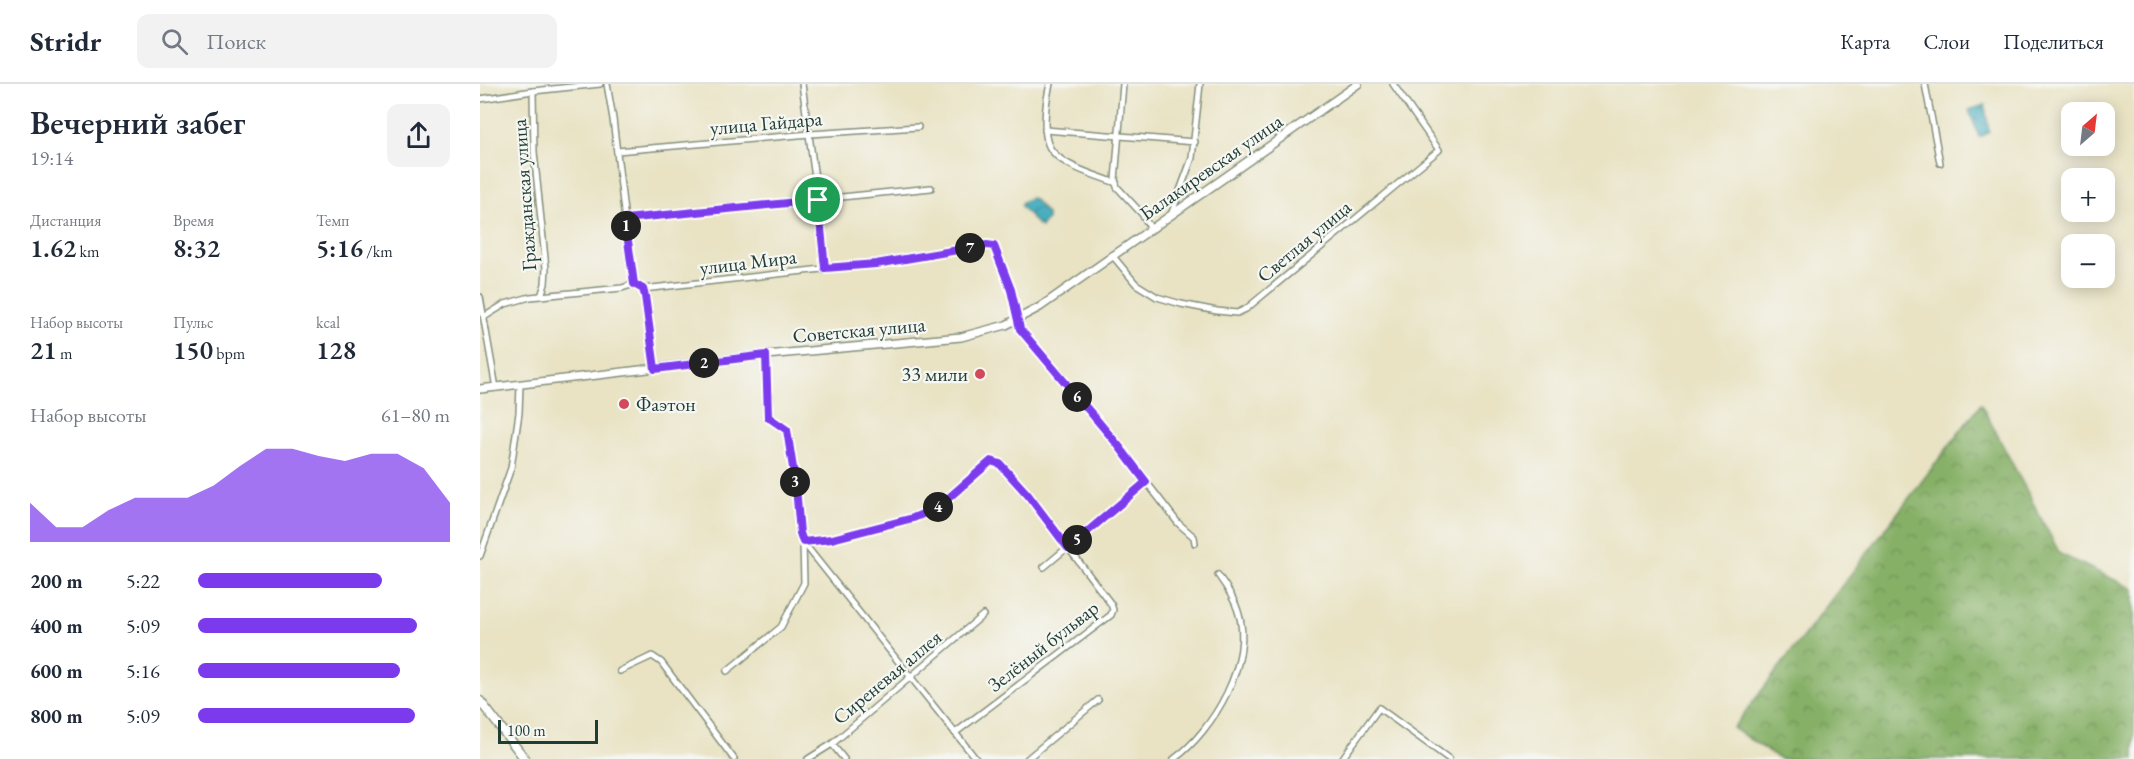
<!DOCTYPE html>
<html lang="ru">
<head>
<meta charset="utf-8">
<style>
	body { margin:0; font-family:"EB Garamond",serif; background:#f2f2f3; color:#1f2937; height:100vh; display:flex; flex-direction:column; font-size:22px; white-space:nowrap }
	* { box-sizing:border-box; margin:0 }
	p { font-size:20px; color:#747a83 }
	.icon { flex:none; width:33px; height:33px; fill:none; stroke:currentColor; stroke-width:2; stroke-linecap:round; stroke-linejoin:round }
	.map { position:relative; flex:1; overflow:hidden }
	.drawer { display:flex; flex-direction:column; background:#fff; width:480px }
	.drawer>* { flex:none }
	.needle { width:39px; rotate:28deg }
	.controls { position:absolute; left:1581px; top:18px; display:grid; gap:12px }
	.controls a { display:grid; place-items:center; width:54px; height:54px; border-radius:12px; background:#fff; box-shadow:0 3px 15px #0003; font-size:30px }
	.scale { position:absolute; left:18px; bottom:15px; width:100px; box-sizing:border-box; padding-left:6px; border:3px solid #1f3d34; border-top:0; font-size:16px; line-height:21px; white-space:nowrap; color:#1f3d34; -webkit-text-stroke:4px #f6f6f2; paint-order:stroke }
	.pin { position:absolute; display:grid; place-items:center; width:51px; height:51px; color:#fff; margin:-26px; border:3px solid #fff; border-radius:50%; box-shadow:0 2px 6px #0007 }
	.km { position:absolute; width:30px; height:30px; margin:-15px; border-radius:50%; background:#222; color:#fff; font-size:16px; line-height:30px; text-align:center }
	.round { display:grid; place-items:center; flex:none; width:63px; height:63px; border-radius:12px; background:#f2f2f3 }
	.overview { display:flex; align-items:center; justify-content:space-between; height:102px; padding:0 30px }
	h1 { font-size:33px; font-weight:600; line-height:45px }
	.figures { display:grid; grid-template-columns:repeat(3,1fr); gap:9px; height:102px; padding:6px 30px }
	.figures div { display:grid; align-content:center }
	.figures b { font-size:26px; font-weight:600 }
	.figures small { font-size:16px; font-weight:400 }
	.figures p { font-size:16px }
	.chart { height:168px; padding:12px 30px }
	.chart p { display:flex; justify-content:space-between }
	.chart svg { width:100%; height:108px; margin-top:6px; fill:#7c3aed; opacity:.7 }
	ul { padding:0 30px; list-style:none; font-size:20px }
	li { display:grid; grid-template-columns:96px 72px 1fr; align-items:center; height:45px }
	li i { height:15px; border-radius:8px; background:#7c3aed }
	header { display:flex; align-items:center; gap:36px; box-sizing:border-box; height:84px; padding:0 30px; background:#fff; border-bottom:2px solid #e0e1e3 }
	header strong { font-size:28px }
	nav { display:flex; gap:33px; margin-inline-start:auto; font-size:21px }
	.search { width:420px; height:54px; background:#f2f2f3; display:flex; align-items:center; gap:15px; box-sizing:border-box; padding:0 21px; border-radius:12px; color:#747a83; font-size:22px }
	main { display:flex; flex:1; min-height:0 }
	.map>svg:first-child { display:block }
	.forest { fill:url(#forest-crowns); stroke:#52764d; stroke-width:1.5 }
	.water { fill:url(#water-waves); stroke:#2e7478; stroke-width:1.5 }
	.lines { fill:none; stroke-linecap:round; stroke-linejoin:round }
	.minor-casing { stroke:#84907c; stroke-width:8 }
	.tertiary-casing { stroke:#84907c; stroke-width:10 }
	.primary-casing { stroke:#84907c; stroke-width:11 }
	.minor { stroke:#fff; stroke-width:5 }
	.tertiary { stroke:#fff; stroke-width:7 }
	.primary { stroke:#fff; stroke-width:8 }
	.route-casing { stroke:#fff; stroke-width:12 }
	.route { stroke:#7c3aed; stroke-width:8 }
	.poi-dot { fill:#d1495b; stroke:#f6f6f2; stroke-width:2 }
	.labels { text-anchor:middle; stroke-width:4.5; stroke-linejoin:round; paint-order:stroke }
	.street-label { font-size:20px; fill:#1f3d34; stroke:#f6f6f2 }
	.poi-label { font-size:20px; fill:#1f3d34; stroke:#f6f6f2; text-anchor:end }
</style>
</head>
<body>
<header>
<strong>Stridr</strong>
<div class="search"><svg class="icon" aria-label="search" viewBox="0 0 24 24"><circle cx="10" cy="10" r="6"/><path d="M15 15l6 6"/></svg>Поиск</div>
<nav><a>Карта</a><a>Слои</a><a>Поделиться</a></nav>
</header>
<main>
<section class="drawer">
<div class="overview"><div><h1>Вечерний забег</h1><p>19:14</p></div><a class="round"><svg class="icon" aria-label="share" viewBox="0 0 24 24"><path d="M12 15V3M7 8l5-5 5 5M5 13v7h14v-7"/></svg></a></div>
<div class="figures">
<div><p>Дистанция</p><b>1.62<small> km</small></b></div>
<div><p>Время</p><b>8:32</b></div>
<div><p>Темп</p><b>5:16<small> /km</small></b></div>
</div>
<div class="figures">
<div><p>Набор высоты</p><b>21<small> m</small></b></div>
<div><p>Пульс</p><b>150<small> bpm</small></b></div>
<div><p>kcal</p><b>128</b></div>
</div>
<div class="chart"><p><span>Набор высоты</span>61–80 m</p>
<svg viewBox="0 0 160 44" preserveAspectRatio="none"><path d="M0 44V28L10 38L20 38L30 31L40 26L50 26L60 26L70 21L80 13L90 6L100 6L110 9L120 11L130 8L140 8L150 14L160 28V44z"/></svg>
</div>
<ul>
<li><b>200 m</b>5:22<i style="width:73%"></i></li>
<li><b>400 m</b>5:09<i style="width:87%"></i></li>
<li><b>600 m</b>5:16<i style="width:80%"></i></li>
<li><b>800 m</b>5:09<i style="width:86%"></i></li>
</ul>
</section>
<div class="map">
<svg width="1654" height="675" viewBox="0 0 1654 675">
	<defs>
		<pattern id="forest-crowns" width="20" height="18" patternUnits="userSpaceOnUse" patternTransform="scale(1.5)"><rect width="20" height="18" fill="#86b066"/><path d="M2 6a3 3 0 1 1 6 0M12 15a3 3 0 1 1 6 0" fill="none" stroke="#6d9055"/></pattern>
		<pattern id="water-waves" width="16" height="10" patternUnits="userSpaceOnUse" patternTransform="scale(1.5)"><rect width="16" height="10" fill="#3daabc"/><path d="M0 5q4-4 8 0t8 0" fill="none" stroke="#338c9a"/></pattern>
	</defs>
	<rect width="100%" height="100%" fill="#f6f6f2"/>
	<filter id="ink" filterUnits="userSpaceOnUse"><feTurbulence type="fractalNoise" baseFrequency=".0167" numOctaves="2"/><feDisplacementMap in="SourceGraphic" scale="12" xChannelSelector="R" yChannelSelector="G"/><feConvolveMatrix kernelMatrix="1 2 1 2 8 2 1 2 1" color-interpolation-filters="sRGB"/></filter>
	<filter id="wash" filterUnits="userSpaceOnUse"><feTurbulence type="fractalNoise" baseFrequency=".008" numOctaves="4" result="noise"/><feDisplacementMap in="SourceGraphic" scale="24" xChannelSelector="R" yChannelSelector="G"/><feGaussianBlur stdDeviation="1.35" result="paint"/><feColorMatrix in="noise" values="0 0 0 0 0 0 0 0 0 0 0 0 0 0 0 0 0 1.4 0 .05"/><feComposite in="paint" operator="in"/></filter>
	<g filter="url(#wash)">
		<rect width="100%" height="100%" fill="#e9e3c4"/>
		<!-- forest -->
		<path class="forest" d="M1501 320 1580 470 1654 505V675H1300L1253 644Z"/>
		<!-- water -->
		<g class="water">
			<path d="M1505 21 1509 48 1499 53 1489 26Z"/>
			<path d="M551 114 554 115 567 130V136L561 143 558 141 541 122 542 118Z"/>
		</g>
	</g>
	<g filter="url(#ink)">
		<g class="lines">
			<!-- minor casing -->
			<g class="minor-casing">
				<g id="minor">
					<path d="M127 0 133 35 150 178 154 200 163 205 165 212 175 285"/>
					<path d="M322 0 338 116 344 184"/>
					<path d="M570 0C566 17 560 55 573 68 585 83 618 92 636 99"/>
					<path d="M643 0 635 96 637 103 662 130 671 145"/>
					<path d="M1445 0 1460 79"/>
					<path d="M53 7 54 68 66 184 65 200 61 212"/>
					<path d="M0 15 53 7 120 0"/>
					<path d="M565 46 715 58"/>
					<path d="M137 67 330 50 438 43"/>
					<path d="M691 131 712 74 720 0"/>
					<path d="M145 135 451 104"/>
					<path d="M632 171 656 200 677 213 701 220 737 227 757 229 766 225 959 66 913 0"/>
					<path d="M163 205 396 179 507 161 514 162 531 206 540 245 638 361 698 439 714 453 715 459"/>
					<path d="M0 213 16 304"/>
					<path d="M4 233 25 220 50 213 142 204 154 200"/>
					<path d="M286 271 288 333 307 346 316 403 320 449 323 458 496 675"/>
					<path d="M0 472 31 384 39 329 40 301"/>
					<path d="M564 483 666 398"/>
					<path d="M140 587 172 572 181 578 254 675"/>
					<path d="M247 587 301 543 324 499 323 458 352 455 433 434 457 424 511 377 520 380 548 411 631 520 633 526 631 531 475 649"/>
					<path d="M352 660 364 675"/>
					<path d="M328 675 352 660 503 531"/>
					<path d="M547 675 618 616"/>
					<path d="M694 675C733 647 775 576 758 527 754 514 746 502 738 491"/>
					<path d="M862 675 899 624 969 675"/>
				</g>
			</g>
			<!-- tertiary casing -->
			<g class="tertiary-casing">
				<path id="tertiary" d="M0 305 286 271 481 253 526 241 560 223 878 0"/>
			</g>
			<!-- primary casing -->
			<g class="primary-casing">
				<path id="primary" d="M0 617 45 675"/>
			</g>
			<!-- minor -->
			<use href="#minor" class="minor"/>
			<!-- tertiary -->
			<use href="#tertiary" class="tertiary"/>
			<!-- primary -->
			<use href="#primary" class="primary"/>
		</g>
	</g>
	<g class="lines" filter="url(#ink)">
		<!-- route casing -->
		<g class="route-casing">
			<path id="route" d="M338 116 345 184 396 180 507 161 514 162 531 206 540 245 638 361 666 398 588 464 548 411 520 380 511 377 457 424 433 434 352 455 323 458 320 449 316 403 307 346 288 333 286 271 175 285 165 212 163 205 154 200 145 135Z"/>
		</g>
		<!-- route -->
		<use href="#route" class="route"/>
	</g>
	<!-- markers -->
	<g class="poi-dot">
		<circle cx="500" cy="290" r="6"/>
		<circle cx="144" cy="320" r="6"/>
	</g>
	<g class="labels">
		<!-- street labels -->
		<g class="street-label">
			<text transform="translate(286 39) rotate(-5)" y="7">улица Гайдара</text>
			<text transform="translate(731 83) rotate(-35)" y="7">Балакиревская улица</text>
			<text transform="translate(44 111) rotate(-94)" y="7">Гражданская улица</text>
			<text transform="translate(824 157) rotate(-40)" y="7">Светлая улица</text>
			<text transform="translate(268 178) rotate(-7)" y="7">улица Мира</text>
			<text transform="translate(379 246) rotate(-5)" y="7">Советская улица</text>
			<text transform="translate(563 562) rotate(-38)" y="7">Зелёный бульвар</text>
			<text transform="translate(407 593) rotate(-40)" y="7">Сиреневая аллея</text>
		</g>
		<!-- poi labels -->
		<g class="poi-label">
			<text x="488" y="297">33 мили</text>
			<text x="156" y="327" text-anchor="start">Фаэтон</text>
		</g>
	</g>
</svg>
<div class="controls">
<a><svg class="needle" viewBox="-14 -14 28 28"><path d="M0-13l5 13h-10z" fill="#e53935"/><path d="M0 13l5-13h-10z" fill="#747a83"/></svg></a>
<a>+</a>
<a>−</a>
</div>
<div class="scale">100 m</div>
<div class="pin" style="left:338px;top:116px;background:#1e9e55"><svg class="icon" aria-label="arrive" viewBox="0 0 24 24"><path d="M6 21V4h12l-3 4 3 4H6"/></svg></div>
<b class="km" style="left:146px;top:142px">1</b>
<b class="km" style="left:224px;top:279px">2</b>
<b class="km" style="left:315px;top:398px">3</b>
<b class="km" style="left:458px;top:423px">4</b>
<b class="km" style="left:597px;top:456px">5</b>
<b class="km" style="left:597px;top:313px">6</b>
<b class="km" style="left:490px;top:164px">7</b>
</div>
</main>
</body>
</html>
